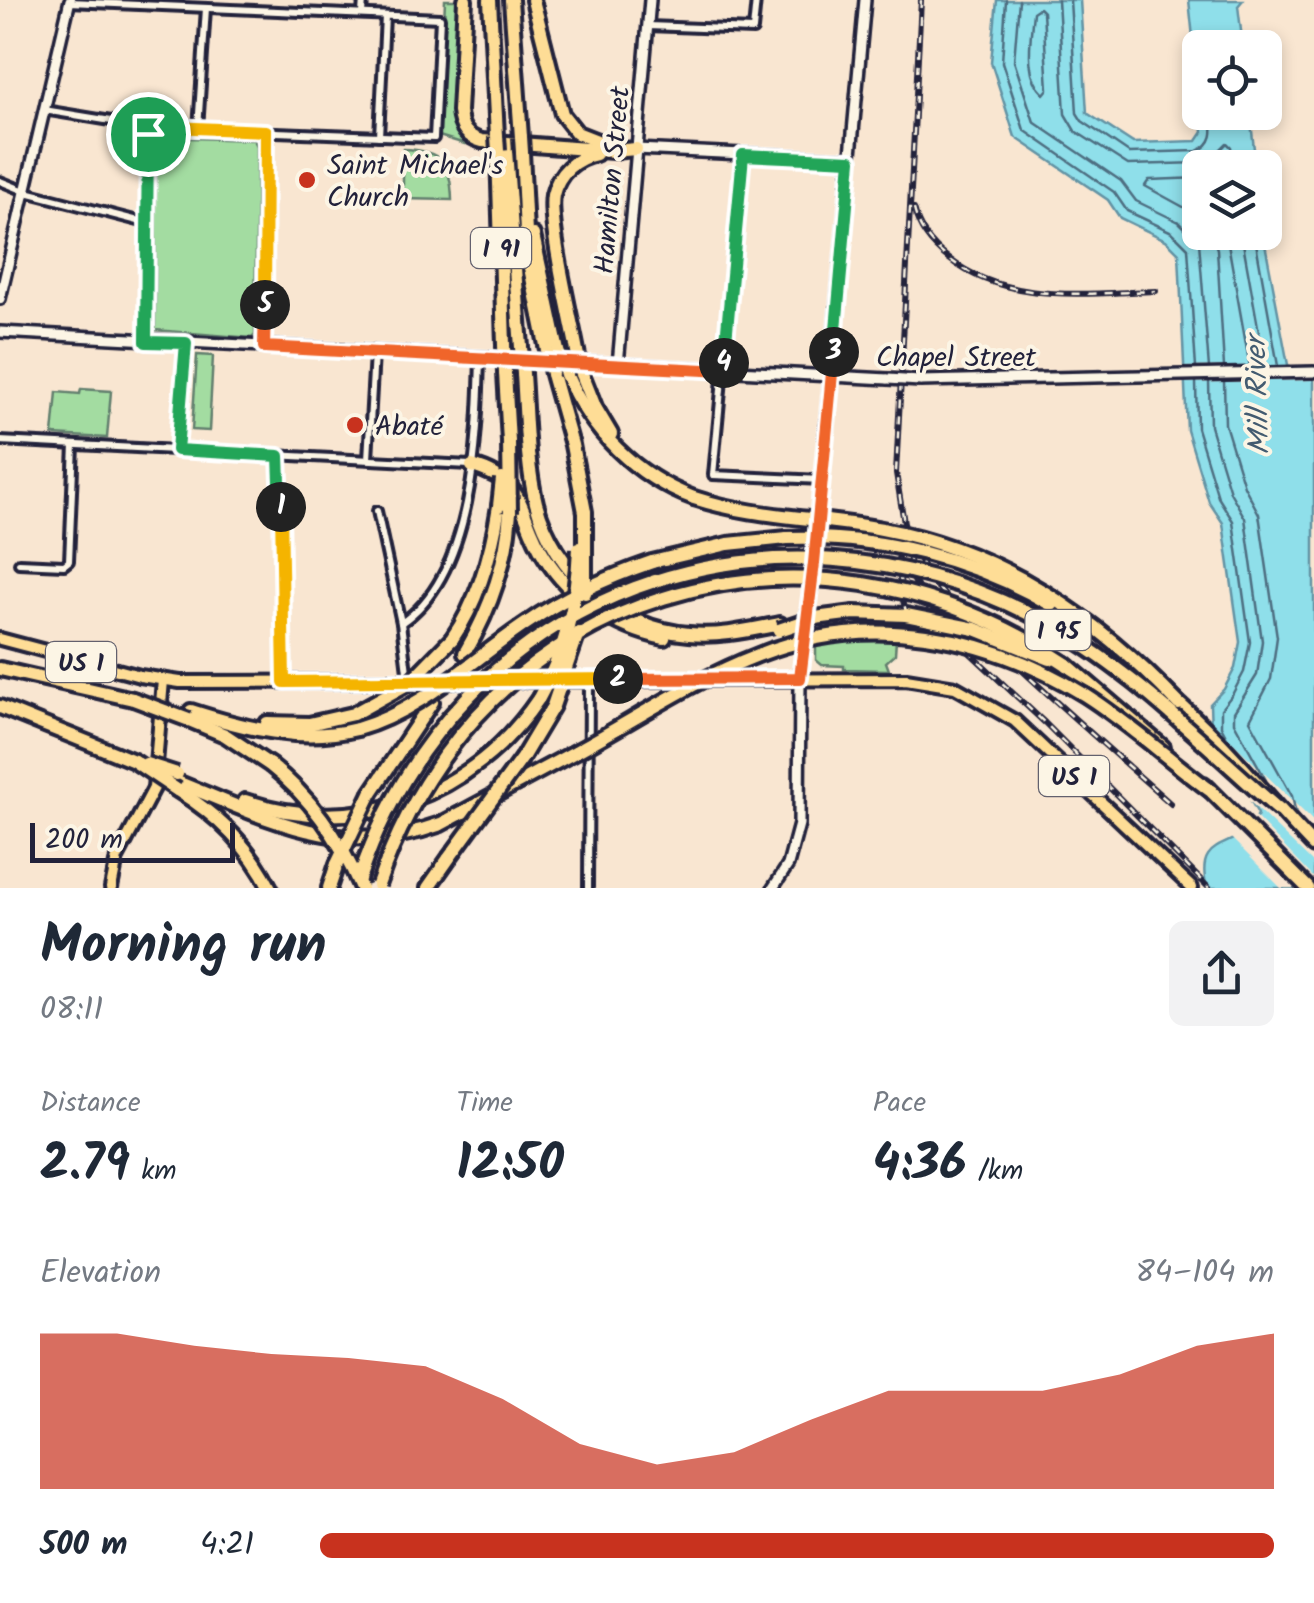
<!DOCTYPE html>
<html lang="en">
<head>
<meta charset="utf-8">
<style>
	body { margin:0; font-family:Kalam,sans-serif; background:#f2f2f3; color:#1f2937; height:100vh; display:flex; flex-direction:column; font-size:38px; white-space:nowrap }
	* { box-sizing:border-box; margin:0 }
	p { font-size:32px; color:#747a83 }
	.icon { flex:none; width:55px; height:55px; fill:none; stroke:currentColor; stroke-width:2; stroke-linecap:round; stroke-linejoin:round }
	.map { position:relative; height:888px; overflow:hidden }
	.side { display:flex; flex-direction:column; background:#fff; flex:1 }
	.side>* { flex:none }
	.buttons { position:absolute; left:1182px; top:30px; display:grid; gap:20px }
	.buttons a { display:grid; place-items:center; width:100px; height:100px; border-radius:15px; background:#fff; box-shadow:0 5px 15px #0003; font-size:50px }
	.scale { position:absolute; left:30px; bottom:25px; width:205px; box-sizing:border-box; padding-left:10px; border:5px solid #22223b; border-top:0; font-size:28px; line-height:35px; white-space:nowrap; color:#22223b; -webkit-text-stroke:8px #fcf5e5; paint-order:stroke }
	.pin { position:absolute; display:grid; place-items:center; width:85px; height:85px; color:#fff; margin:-42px; border:5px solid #fff; border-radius:50%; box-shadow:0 2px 10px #0007 }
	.km { position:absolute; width:50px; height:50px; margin:-25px; border-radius:50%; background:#222; color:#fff; font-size:28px; line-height:50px; text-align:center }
	.round { display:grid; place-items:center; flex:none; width:105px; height:105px; border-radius:15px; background:#f2f2f3 }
	.summary { display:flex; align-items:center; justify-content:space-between; height:170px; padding:0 40px }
	h1 { font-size:55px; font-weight:700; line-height:75px }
	.figures { display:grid; grid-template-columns:repeat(3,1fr); gap:15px; height:170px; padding:10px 40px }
	.figures div { display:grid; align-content:center }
	.figures b { font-size:50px; font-weight:700 }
	.figures small { font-size:28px; font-weight:400 }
	.figures p { font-size:28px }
	.chart { height:280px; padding:20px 40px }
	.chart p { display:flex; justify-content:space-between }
	.chart svg { width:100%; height:180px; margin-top:10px; fill:#c8321e; opacity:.7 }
	ul { padding:0 40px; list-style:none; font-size:32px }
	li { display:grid; grid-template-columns:160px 120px 1fr; align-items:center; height:75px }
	li i { height:25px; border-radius:12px; background:#c8321e }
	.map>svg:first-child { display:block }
	.green { fill:#a3dca1; stroke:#627f6e; stroke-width:2.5 }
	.water { fill:#8fdfea; stroke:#6393a4; stroke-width:2.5 }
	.pier { fill:#f9e6d1 }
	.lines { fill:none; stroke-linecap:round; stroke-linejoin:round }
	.shore { stroke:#4e6e81; stroke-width:2.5 }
	.minor-casing { stroke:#22223b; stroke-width:14 }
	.tertiary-casing { stroke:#22223b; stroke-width:16 }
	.secondary-casing { stroke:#22223b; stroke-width:16 }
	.primary-casing { stroke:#22223b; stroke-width:18 }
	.motorway-casing { stroke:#22223b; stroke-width:20 }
	.minor { stroke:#fcf5e5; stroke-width:6 }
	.tertiary { stroke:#fcf5e5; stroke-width:9 }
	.secondary { stroke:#fcf5e5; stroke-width:9 }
	.primary { stroke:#fedd96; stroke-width:10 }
	.motorway { stroke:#fedd96; stroke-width:12 }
	.rail-casing { stroke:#22223b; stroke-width:6 }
	.rail { stroke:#fcf5e5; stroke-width:2.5; stroke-dasharray:8; stroke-linecap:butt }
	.secondary-bridge-casing { stroke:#22223b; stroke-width:16; stroke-linecap:butt }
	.motorway-bridge-casing { stroke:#22223b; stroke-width:20; stroke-linecap:butt }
	.secondary-bridge { stroke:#fcf5e5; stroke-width:9 }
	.motorway-bridge { stroke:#fedd96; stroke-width:12 }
	.split-1-casing { stroke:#fff; stroke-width:20 }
	.split-2-casing { stroke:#fff; stroke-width:20 }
	.split-3-casing { stroke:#fff; stroke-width:20 }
	.split-4-casing { stroke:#fff; stroke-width:20 }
	.split-5-casing { stroke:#fff; stroke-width:20 }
	.split-6-casing { stroke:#fff; stroke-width:20 }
	.split-1 { stroke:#22a559; stroke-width:12 }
	.split-2 { stroke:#f5b400; stroke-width:12 }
	.split-3 { stroke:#f0652b; stroke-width:12 }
	.split-4 { stroke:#22a559; stroke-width:12 }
	.split-5 { stroke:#f0652b; stroke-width:12 }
	.split-6 { stroke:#f5b400; stroke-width:12 }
	.poi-dot { fill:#c8321e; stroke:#fcf5e5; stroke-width:4 }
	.labels { text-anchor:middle; stroke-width:8; stroke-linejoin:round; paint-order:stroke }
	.shield { fill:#fcf5e5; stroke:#63616e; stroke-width:2.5 }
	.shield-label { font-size:25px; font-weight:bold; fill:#22223b }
	.poi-label { font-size:28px; fill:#22223b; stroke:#fcf5e5; text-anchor:start }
	.street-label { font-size:28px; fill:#22223b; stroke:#fcf5e5 }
	.water-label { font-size:30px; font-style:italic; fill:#435b70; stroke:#fcf5e5 }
</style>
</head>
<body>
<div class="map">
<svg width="1314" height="888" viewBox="0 0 1314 888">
	<rect width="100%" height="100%" fill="#f9e6d1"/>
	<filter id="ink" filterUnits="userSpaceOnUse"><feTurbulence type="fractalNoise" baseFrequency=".01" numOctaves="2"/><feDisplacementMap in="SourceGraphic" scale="20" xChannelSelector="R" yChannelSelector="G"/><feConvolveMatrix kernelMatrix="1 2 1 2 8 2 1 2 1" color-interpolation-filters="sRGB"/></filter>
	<g filter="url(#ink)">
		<!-- green -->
		<g class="green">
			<path d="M445 0H459C457 33 440 121 467 142L465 144 439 136Z"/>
			<path d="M160 137 254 140 257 146 255 335 252 338 155 330 156 141Z"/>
			<path d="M403 149C441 150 451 162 452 200L403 199Z"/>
			<path d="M197 355 213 356 209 431 192 430Z"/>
			<path d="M81 389 111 391 107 438 53 435 57 392 80 394Z"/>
			<path d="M862 639H896L895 654 886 662 889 670 844 669V666L822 665 816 660V645Z"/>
		</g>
		<!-- water -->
		<g class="water">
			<path d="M997 0H1080L1087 113 1133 143 1197 141 1203 132 1201 113H1250L1256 167 1200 168V232L1263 233 1288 365 1314 377V888H1207C1192 831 1243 854 1258 814L1211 729 1210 704 1224 689 1235 668 1240 642 1223 523 1209 502 1187 430 1179 253 1166 240 1120 218 1108 200 1015 137 991 62Z"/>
			<path d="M1189 0H1243L1238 6 1243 47 1200 48V103Z"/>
		</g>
		<!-- pier -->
		<g class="pier">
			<path d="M1300 365 1314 372V380L1181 383V367Z"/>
			<path d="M1206 716 1314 822V864L1241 793 1207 731Z"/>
			<path d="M1253 814 1314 878V888H1281L1229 836 1238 834 1249 824Z"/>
		</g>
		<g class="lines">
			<!-- shore -->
			<g class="shore">
				<path d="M1006 0 1002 62 1024 130 1114 192 1127 211 1172 232 1188 248 1196 368"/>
				<path d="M1019 0 1014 61 1034 122 1121 181 1136 201 1179 222 1199 242 1209 368"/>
				<path d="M1058 0 1065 114 1075 131 1128 165 1201 163 1213 157 1227 143 1231 147 1234 168"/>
				<path d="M1070 0 1077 113 1082 121 1129 153 1197 151C1216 144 1213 129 1211 112"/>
				<path d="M1039 8 1043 12 1048 89 1044 94C1023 75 1031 38 1033 12Z"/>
				<path d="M1200 178 1149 180 1145 186 1187 209 1200 221"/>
				<path d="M1211 232 1217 249 1224 367"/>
				<path d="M1226 232 1250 367"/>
				<path d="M1241 232 1265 366"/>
				<path d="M1254 232 1278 366"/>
				<path d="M1209 381 1210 426 1230 492 1245 518 1262 641 1257 675 1234 712V722L1266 780"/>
				<path d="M1224 381 1225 424 1244 486 1259 514 1277 637 1271 679 1250 720 1292 796 1296 814"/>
				<path d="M1196 382 1197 428 1218 497 1233 521 1250 642 1244 672 1232 695 1221 709V726L1229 741"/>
			</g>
			<!-- minor casing -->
			<g class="minor-casing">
				<g id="minor">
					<path d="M362 14 363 0"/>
					<path d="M648 26 753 30 756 0"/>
					<path d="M44 110 148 127 434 138 440 18 69 2"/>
					<path d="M198 129 206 8"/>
					<path d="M379 136 385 16"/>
					<path d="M743 155 713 475 822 480"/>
					<path d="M0 181 30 193 146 223"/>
					<path d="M146 340 148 127"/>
					<path d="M264 346 266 131"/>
					<path d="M0 441 470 465"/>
					<path d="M177 450 186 343"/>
					<path d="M279 456 283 681"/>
					<path d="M368 459 374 353"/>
					<path d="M377 511 401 623 408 680"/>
					<path d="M19 563 64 565 69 561 74 445"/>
					<path d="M401 623C474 575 478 437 480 357"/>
					<path d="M588 888 589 680"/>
				</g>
			</g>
			<!-- tertiary casing -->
			<g class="tertiary-casing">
				<g id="tertiary">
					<path d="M636 149 851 159"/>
					<path d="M0 299 70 0"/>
				</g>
			</g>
			<!-- secondary casing -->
			<g class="secondary-casing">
				<g id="secondary">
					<path d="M0 332 888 379"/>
					<path d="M618 365 650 0"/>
					<path d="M920 381 1314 372"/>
					<path d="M773 888 788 865 799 824 800 678 814 563 865 0"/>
				</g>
			</g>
			<!-- primary casing -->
			<g class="primary-casing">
				<g id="primary">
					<path d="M0 639 140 676 180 682 906 679 955 687 1015 721 1192 888"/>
					<path d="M111 888 117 858 154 788 163 680"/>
				</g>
			</g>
			<!-- motorway casing -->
			<g class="motorway-casing">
				<g id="motorway">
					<path d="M465 0 459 111C460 127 466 137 482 141L613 151 636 149"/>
					<path d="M490 0 497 136"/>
					<path d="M511 0 521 137"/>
					<path d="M533 0 562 114 577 133 605 144"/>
					<path d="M498 151 504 345"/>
					<path d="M506 151 521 347"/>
					<path d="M522 152 527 253 547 350"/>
					<path d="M533 235 558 351"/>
					<path d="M577 351C571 319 548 222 553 195 558 173 575 158 596 154"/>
					<path d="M505 373 509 442"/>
					<path d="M523 374C526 416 526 462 536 503 554 571 617 629 689 634 720 637 749 630 780 624"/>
					<path d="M552 374 572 445 585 512"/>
					<path d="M566 374C591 431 635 476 694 498"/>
					<path d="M582 374 595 407 611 434"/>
					<path d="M472 466C529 482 517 514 545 557 571 599 616 628 664 638"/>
					<path d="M652 562 728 544 787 538"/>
					<path d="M815 618 854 613 906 615"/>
					<path d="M452 639C479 600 492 552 499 506"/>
					<path d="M465 653C490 610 507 563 510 512"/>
					<path d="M1066 664 1163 747"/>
					<path d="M0 669 133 699"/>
					<path d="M1171 697C1224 741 1266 797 1314 846"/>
					<path d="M0 707 134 761"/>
					<path d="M191 711C244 728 301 743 357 729"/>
					<path d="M189 720 225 735 270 765"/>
					<path d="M267 723 309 724 353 714"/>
					<path d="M522 758 553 706"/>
					<path d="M177 782C267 818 342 860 441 824L577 751"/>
					<path d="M1204 784 1308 888"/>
					<path d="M177 790C216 814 249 846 270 888"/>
					<path d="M371 793 432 702"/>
					<path d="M245 801C359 838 472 797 539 698"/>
					<path d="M329 888 337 864"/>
					<path d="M428 888 449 858"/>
				</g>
			</g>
			<!-- minor -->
			<use href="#minor" class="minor"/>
			<!-- tertiary -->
			<use href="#tertiary" class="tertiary"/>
			<!-- secondary -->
			<use href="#secondary" class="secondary"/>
			<!-- primary -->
			<use href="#primary" class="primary"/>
			<!-- motorway -->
			<use href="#motorway" class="motorway"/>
			<!-- rail casing -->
			<g class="rail-casing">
				<g id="rail">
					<path d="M921 0 896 473 913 579 937 622 1045 723 1209 888"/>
					<path d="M914 209C919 230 931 245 948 258 1007 305 1086 293 1156 291"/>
					<path d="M914 548C930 587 963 614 993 643 1050 698 1111 751 1171 804"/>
					<path d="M898 559 902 597 911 629"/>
				</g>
			</g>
			<!-- rail -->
			<use href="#rail" class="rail"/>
			<!-- secondary-bridge casing -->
			<g class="secondary-bridge-casing">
				<path id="secondary-bridge" d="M888 379 920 381"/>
			</g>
			<!-- motorway-bridge casing -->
			<g class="motorway-bridge-casing">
				<g id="motorway-bridge">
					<path d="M497 136 498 151"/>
					<path d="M521 137 522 152"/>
					<path d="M504 345 505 373"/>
					<path d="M521 347 523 374"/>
					<path d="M547 350 552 374"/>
					<path d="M558 351 566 374"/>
					<path d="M577 351 582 374"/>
					<path d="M509 442 510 512"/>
					<path d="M694 498C755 518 820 517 882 529 1002 551 1097 618 1179 704"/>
					<path d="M499 506 502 479"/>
					<path d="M585 512V593"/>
					<path d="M787 538C880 535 971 558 1052 605"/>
					<path d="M906 615 975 629 1050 659"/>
					<path d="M779 630 815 618"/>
					<path d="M539 698C566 651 577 602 579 548"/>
					<path d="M133 699 189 720"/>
					<path d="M553 706 578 633"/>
					<path d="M353 714 409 683 452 639"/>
					<path d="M357 729C421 711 473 659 527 623 566 596 608 577 652 562"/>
					<path d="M577 751C636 719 695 679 758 655 868 612 986 634 1085 695 1129 723 1169 760 1211 791"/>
					<path d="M134 761 177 790"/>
					<path d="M146 764 177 774"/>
					<path d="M270 765C312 798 340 839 361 888"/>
					<path d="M449 858 522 758"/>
					<path d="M337 864 371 793"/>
					<path d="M359 879C456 589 771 480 1037 618 1131 667 1200 742 1279 810"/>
					<path d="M378 885C481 585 808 493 1066 664"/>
				</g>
			</g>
			<!-- secondary-bridge -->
			<use href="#secondary-bridge" class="secondary-bridge"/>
			<!-- motorway-bridge -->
			<use href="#motorway-bridge" class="motorway-bridge"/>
		</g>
	</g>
	<g class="lines" filter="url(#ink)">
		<!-- split-1 casing -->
		<g class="split-1-casing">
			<path id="split-1" d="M148 134 146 342 186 343 177 450 279 456 281 507"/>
		</g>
		<!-- split-2 casing -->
		<g class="split-2-casing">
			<path id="split-2" d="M281 507 284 682 618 679"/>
		</g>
		<!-- split-3 casing -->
		<g class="split-3-casing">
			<path id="split-3" d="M618 679 800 678 814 563 834 352"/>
		</g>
		<!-- split-4 casing -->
		<g class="split-4-casing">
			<path id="split-4" d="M724 363 743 155 851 160 834 352"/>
		</g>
		<!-- split-5 casing -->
		<g class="split-5-casing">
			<path id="split-5" d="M265 305 264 347 724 371V363"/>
		</g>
		<!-- split-6 casing -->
		<g class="split-6-casing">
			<path id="split-6" d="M148 134V126L266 131 265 305"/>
		</g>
		<!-- split-1 -->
		<use href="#split-1" class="split-1"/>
		<!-- split-2 -->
		<use href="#split-2" class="split-2"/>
		<!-- split-3 -->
		<use href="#split-3" class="split-3"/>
		<!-- split-4 -->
		<use href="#split-4" class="split-4"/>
		<!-- split-5 -->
		<use href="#split-5" class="split-5"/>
		<!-- split-6 -->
		<use href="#split-6" class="split-6"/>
	</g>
	<!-- markers -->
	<g class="poi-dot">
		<circle cx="307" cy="180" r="10"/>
		<circle cx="355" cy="425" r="10"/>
	</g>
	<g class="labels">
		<!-- shield labels -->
		<g class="shield">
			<rect x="471" y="228" width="60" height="40" rx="8"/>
			<rect x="1025.5" y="610" width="65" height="40" rx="8"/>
			<rect x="46" y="642" width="70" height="40" rx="8"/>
			<rect x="1039" y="756" width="70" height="40" rx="8"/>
		</g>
		<g class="shield-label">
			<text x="501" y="257">I 91</text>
			<text x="1058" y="639">I 95</text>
			<text x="81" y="671">US 1</text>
			<text x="1074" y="785">US 1</text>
		</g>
		<!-- poi labels -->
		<g class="poi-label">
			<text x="327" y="174">Saint Michael's<tspan x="327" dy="32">Church</tspan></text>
			<text x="375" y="435">Abaté</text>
		</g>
		<!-- street labels -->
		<g class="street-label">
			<text transform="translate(611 180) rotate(-85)" y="10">Hamilton Street</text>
			<text x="956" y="366">Chapel Street</text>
		</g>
		<!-- water labels -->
		<g class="water-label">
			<text transform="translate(1257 396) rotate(-92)" y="10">Mill River</text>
		</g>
	</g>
</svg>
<div class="buttons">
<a><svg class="icon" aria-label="locate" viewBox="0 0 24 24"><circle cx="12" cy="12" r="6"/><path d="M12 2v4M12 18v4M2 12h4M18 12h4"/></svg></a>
<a><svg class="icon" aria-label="layers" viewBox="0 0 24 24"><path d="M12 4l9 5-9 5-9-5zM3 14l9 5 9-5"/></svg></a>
</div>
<div class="scale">200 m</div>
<div class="pin" style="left:148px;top:134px;background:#1e9e55"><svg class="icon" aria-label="arrive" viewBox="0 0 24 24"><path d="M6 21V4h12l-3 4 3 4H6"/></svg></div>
<b class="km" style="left:281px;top:507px">1</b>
<b class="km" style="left:618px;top:679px">2</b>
<b class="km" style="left:834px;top:352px">3</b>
<b class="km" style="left:724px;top:363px">4</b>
<b class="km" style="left:265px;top:305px">5</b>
</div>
<section class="side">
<div class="summary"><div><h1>Morning run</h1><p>08:11</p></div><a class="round"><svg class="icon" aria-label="share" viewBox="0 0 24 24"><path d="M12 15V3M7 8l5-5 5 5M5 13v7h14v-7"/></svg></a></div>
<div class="figures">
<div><p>Distance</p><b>2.79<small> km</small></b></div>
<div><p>Time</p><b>12:50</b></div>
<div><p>Pace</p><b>4:36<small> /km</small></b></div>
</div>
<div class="chart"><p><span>Elevation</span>84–104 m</p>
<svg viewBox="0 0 160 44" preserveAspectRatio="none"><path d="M0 44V6L10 6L20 9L30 11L40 12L50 14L60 22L70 33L80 38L90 35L100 27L110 20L120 20L130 20L140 16L150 9L160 6V44z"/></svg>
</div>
<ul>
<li><b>500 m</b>4:21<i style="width:100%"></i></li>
</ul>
</section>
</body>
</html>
